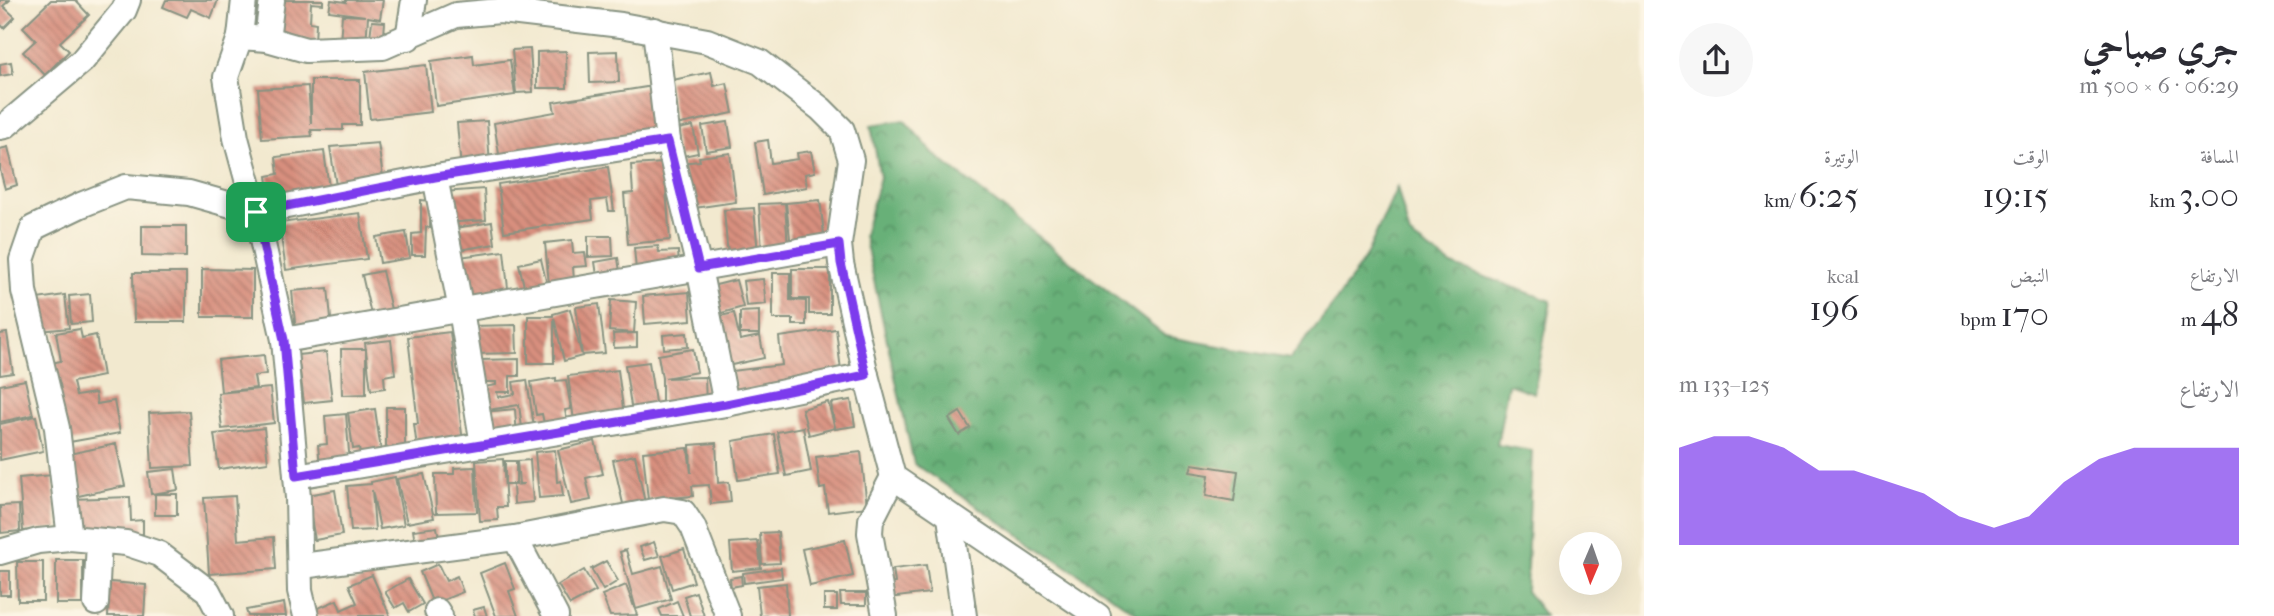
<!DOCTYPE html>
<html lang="ar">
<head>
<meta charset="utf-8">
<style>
	body { margin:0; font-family:"IM FELL French Canon",Amiri,serif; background:#f7f7f7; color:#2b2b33; direction:rtl; height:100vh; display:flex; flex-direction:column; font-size:26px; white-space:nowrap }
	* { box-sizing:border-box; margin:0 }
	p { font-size:23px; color:#7c7c81 }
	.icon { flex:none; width:38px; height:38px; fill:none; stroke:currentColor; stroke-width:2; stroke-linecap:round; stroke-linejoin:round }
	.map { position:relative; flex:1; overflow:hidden; direction:ltr }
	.sheet { display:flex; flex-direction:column; background:#fff; width:630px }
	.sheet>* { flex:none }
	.needle { width:46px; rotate:182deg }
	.controls { position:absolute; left:1559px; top:532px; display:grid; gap:14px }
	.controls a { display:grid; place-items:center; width:63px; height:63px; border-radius:50%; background:#fff; box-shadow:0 7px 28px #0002; font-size:35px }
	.pin { position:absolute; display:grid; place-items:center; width:60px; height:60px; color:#fff; margin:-30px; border-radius:14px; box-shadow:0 4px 10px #0006 }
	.round { display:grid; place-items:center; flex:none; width:74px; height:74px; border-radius:37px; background:#f7f7f7 }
	.head { display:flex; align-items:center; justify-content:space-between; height:119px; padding:0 35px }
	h1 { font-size:38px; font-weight:600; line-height:52px }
	.figures { display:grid; grid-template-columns:repeat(3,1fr); gap:10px; height:119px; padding:7px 35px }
	.figures div { display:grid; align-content:center }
	.figures b { font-size:35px; font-weight:600 }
	.figures small { font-size:19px; font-weight:400 }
	.figures p { font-size:19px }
	.chart { height:196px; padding:14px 35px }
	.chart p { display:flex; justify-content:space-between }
	.chart svg { width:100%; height:126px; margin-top:7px; fill:#7c3aed; opacity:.7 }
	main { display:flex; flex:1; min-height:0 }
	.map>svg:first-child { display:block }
	.forest { fill:url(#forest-crowns); stroke:#447656; stroke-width:2 }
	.building { fill:url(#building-back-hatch) }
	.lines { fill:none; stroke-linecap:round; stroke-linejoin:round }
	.minor-casing { stroke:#889382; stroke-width:28 }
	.minor { stroke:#fff; stroke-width:24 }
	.route-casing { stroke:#fff; stroke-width:14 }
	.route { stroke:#7c3aed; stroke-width:9 }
</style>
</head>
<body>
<main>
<section class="sheet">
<div class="head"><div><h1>جري صباحي</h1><p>06:29 · 6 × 500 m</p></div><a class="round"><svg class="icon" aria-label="share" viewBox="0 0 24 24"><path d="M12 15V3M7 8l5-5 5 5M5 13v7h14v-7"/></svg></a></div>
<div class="figures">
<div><p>المسافة</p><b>3.00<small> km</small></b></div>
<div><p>الوقت</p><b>19:15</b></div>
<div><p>الوتيرة</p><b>6:25<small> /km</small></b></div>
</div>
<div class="figures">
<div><p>الارتفاع</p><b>48<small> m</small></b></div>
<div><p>النبض</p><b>170<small> bpm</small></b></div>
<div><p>kcal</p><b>196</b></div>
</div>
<div class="chart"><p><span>الارتفاع</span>125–133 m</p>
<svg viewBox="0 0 160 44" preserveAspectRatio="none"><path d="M0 44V10L10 6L20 6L30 10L40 18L50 18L60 22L70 26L80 34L90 38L100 34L110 22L120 14L130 10L140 10L150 10L160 10V44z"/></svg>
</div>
</section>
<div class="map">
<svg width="1644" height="616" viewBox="0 0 1644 616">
	<defs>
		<pattern id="forest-crowns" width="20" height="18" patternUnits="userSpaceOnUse" patternTransform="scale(1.75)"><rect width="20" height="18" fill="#68b078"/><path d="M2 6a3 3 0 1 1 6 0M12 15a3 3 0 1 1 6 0" fill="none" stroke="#559063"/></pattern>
		<pattern id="building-back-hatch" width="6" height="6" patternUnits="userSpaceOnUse" patternTransform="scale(1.75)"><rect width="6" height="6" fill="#d88f7e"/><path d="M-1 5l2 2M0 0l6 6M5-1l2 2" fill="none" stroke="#af7668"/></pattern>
	</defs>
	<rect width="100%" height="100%" fill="#fcf5e5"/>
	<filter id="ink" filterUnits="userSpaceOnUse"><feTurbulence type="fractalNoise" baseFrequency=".0143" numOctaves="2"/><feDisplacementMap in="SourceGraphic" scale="14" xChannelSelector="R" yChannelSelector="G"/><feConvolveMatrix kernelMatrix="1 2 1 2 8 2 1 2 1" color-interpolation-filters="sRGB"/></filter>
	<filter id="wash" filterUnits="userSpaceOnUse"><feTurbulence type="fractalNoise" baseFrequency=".00686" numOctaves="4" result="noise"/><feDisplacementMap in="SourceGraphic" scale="28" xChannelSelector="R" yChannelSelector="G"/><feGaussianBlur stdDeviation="1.57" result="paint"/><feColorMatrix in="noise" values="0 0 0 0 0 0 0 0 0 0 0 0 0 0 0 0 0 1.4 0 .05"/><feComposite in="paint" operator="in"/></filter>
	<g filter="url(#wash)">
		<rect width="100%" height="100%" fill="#f2e9cf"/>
		<!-- forest -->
		<path class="forest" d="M904 120 935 155 1165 336 1290 359 1336 301 1366 256 1397 187 1410 236 1452 265 1551 301 1534 393 1508 384 1497 445 1532 451 1526 591 1545 616H1141L914 464 864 235 880 177 871 125Z"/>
		<g id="blocks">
			<!-- building -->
			<g class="building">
				<path d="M0 0H10L3 6 15 17 4 28 0 24Z"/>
				<path d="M51 0H75L89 15 60 42 69 51 45 75 23 52 36 40 23 27Z"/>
				<path d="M166 0H218L211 18 191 9 187 17 163 7Z"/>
				<path d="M285 0H323V4L311 3 310 22 316 23 315 42 270 39 272 2H285Z"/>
				<path d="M331 0 346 2V0H383L380 19 368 17 366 44 340 43 342 15 365 16 329 11Z"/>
				<path d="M372 21 385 22 383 47 369 45Z"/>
				<path d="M530 49 533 92 516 93 512 50Z"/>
				<path d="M566 51 567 88H537V52Z"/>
				<path d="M618 51 619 82 590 83 589 52Z"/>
				<path d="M473 55 474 65 510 60 515 95 436 106 431 61Z"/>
				<path d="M11 62 13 74 0 76V64Z"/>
				<path d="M426 65 431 112 370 119 365 72Z"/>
				<path d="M711 72 714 86 727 83 733 113 676 125 668 81Z"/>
				<path d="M311 80H360V125H343V130H311L312 136 262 139 258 89 308 86 311 124Z"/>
				<path d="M653 86 661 134 500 160 494 123 555 112 553 102Z"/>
				<path d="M487 121 490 166 461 169 457 123Z"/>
				<path d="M728 122 732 147 706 151 702 126Z"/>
				<path d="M693 126 698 153 678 157 673 130Z"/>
				<path d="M768 140 771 163 798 159 797 153 811 151 815 172 805 174 807 187 763 195 755 142Z"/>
				<path d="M378 143 384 184 337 192 330 147Z"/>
				<path d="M8 147 17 185 5 189 0 170V149Z"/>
				<path d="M324 151 330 196 271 204 267 176 278 174 276 157Z"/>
				<path d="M730 153 736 202 687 209 681 163 700 161 699 157Z"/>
				<path d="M664 163 670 240 628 244 624 194 633 193 631 165Z"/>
				<path d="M608 167 614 211H609L607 199 591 201 593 219 504 232 498 184Z"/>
				<path d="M484 189 486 220 445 223 443 192Z"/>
				<path d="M421 200 430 201V228L426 227 425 255H412V234L421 233Z"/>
				<path d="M820 200 825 243 791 247 786 203Z"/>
				<path d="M785 203 788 249 762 251 759 204Z"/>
				<path d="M754 208 758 254 728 257 724 210Z"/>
				<path d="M360 213 367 259 286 270 279 223Z"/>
				<path d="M492 222 495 244 453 251 449 229Z"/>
				<path d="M142 226H186V257L142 256Z"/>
				<path d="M406 232 410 258 380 263 376 237Z"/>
				<path d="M588 236H612L613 256 588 257Z"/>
				<path d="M572 240 573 253 585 252 587 266 573 267 574 281 549 284 545 243Z"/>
				<path d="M658 246 659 252 678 251 679 266 636 270 634 248Z"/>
				<path d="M504 251 509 298 465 303 459 257Z"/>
				<path d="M618 258 621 279 598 282 595 262Z"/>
				<path d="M541 259 548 289 526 295 519 264Z"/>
				<path d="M202 269 253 270V317H202Z"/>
				<path d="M792 269H830V314H809V299H792Z"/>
				<path d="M382 271 393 318 373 323 362 275Z"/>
				<path d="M133 273H186V322H134Z"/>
				<path d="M773 273H790V300L806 301V325H793V319H773Z"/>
				<path d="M763 279 766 304 746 306 743 281Z"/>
				<path d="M736 280 743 307 711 316 704 288Z"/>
				<path d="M328 288 332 329 296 333 292 291Z"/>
				<path d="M689 292 691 320 645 324 643 296Z"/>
				<path d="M90 294 92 322 71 324 69 296Z"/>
				<path d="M65 295 69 328 40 331 37 299Z"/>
				<path d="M611 300 636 302 634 333 609 331Z"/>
				<path d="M599 304 605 353 582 355 576 307Z"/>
				<path d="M570 309 582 356 564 361 554 318V363H528V316H553V314Z"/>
				<path d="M759 311V334H740V312Z"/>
				<path d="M734 313 740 340 760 336 764 358 727 366 716 317Z"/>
				<path d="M516 325 517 353 471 354 470 326Z"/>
				<path d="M80 329 82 338 96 335 103 376 73 382 76 396 95 393 97 404 114 401 120 433 64 443 51 363 61 361 56 333Z"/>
				<path d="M836 329 842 379 734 392 731 371 782 365 779 337Z"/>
				<path d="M450 332 463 443 417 448 414 424H418L408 337Z"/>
				<path d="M7 333 13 373 0 375V334Z"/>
				<path d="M637 333V347L614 348 613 334Z"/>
				<path d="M687 333 688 347 664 349 663 335Z"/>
				<path d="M391 340 395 374 384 376 385 388 371 390 365 343Z"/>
				<path d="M341 349H366V394L342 395Z"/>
				<path d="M693 349 697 372 665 378 705 377 706 405 662 406V378L658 355Z"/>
				<path d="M326 352 332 400 304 403 298 355Z"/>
				<path d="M264 355 266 374 254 376 256 388 221 392 218 360Z"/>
				<path d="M519 359V376H510V392H497L498 397 515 394 513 382 527 380 535 433 523 435 519 405 488 410 484 387 496 385V382H481V360Z"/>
				<path d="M649 362 656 409 632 413 625 365Z"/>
				<path d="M618 370 624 416 574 421 568 376Z"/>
				<path d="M556 378V381L566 380 571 409 565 410 568 425 545 428 542 414 536 415 531 382Z"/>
				<path d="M25 380 33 415 0 422V385Z"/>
				<path d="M270 388 274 423 222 429 218 393Z"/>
				<path d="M851 400 855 426 835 429 831 403Z"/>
				<path d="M828 402 835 428 809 435 802 409Z"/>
				<rect x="386" y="407" width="19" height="45"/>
				<path d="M375 409 382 458 361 461 359 448 353 449 348 413Z"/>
				<path d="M515 409 517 437 485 439 483 412Z"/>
				<path d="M189 411 193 466 152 468 149 413Z"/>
				<path d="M960 412 970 428 959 435 949 419Z"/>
				<path d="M346 414 350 465 320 467 318 445 327 444 325 416Z"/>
				<path d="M36 416 43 451 0 460V424Z"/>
				<path d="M803 427 811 471 786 476 777 432Z"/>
				<path d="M264 428 268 462 219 469 214 434Z"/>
				<path d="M774 434 780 474 738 480 733 441Z"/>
				<path d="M595 441 603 474 586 478 591 500 571 504 558 450Z"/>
				<path d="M716 443 718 483 729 482 731 502 711 504 709 485 692 486 693 496 648 500 643 452 688 448 691 473 690 445Z"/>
				<path d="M116 444 125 486 78 496 69 454Z"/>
				<path d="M555 450 557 482 561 481 563 496 539 498 535 452Z"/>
				<path d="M861 452 867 507 828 512 825 488 820 489 816 457Z"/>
				<path d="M635 455 645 503 624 508 613 460Z"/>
				<path d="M503 459 506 507H497L498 520 480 521 476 461Z"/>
				<path d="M530 460 533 502 514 504 513 485 524 484H519L517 461Z"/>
				<rect x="505" y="461" width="11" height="23"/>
				<path d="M1192 464 1238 471 1234 501 1206 496 1209 475 1190 472Z"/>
				<path d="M475 467 477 512 436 513 435 474H454V468Z"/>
				<path d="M175 469 178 490 151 494 148 472Z"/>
				<path d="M424 474 434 518 407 523 397 479Z"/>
				<path d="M53 475 57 528 23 531 19 478Z"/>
				<path d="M395 477 404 525 380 529 372 490 375 530 351 531 347 486 371 484V482Z"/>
				<path d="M335 490 342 535 315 540 307 495Z"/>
				<rect x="155" y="494" width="22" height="21"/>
				<path d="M235 496 238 540 274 537 276 569 209 574 204 498Z"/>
				<path d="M130 497 131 521 143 520V534L72 537 71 499Z"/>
				<path d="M19 505 20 531 1 533 0 506Z"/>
				<path d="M437 527 440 545 416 548 413 530Z"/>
				<path d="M778 532 780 563 762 564 760 533Z"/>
				<path d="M845 540 853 576 810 586 802 549Z"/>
				<path d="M758 541 761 568 732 571 730 543Z"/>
				<path d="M654 542 659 556 645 560 640 547Z"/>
				<path d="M684 549 694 582 672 589 662 556Z"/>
				<path d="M626 550 633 574 662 566 671 599 636 609 620 552Z"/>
				<rect x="56" y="560" width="27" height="44"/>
				<path d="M606 561 618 581 603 590 591 569Z"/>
				<path d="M17 562H43V601H18Z"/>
				<path d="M505 563 515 589 509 591 518 616H496L480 573Z"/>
				<path d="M438 564 446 581 457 576 463 592 433 604 420 572Z"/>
				<path d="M926 565 930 593 889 598 887 584 895 583 893 569Z"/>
				<path d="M781 568 782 578 744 583 743 573Z"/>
				<path d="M584 570 596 591 570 605 558 585Z"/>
				<rect x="0" y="571" width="10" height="24"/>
				<path d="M372 575 390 616H311L309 612 337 600 341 610 357 603 349 585Z"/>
				<path d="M741 576 742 585 731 587 730 578Z"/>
				<path d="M408 579 423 604 409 612 404 603 395 608 385 592Z"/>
				<path d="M110 582 146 585 144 616H108Z"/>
				<path d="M786 583 788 616H760L757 586Z"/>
				<path d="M626 585 637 615 610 616 602 595Z"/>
				<path d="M696 592 704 616H690L684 596Z"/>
				<path d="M840 593H866V605H841Z"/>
				<rect x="824" y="595" width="13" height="15"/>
				<path d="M677 601 683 616H662L659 609Z"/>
				<path d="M284 603 286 616H248L246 610Z"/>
				<path d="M484 607 487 616H475L473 610Z"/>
			</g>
		</g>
	</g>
	<g filter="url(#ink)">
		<use href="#blocks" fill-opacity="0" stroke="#889382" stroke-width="2"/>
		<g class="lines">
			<!-- minor casing -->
			<g class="minor-casing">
				<g id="minor">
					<path d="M655 30 668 141 699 268 726 404"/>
					<path d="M240 37 244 0"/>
					<path d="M408 38 414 0"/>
					<path d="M267 39 272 0"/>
					<path d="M0 127 5 126 82 61 124 10 128 0"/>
					<path d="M435 177 461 310 483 445"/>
					<path d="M284 340 839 244"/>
					<path d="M296 476 726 404 866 375"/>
					<path d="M950 517 964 616"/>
					<path d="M70 538 57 428 24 291 22 260 33 228 81 205 126 187 189 193 256 212 435 177 668 141"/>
					<path d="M515 538 556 616"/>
					<path d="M0 552 38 541 70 538 126 543 159 554 208 591 221 616"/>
					<path d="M302 566 515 538 664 509 683 512 693 527 728 616"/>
					<path d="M96 603 99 541"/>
					<path d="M437 611 440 616"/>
					<path d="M306 616 300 591 298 498 284 340 256 212 236 138 226 77 240 37 267 39 306 50 383 47 456 15 500 11 621 25 707 41 760 62 821 109 842 130 851 160 839 244 841 263 866 375 893 477 1098 616"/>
					<path d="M885 616 870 533 871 520 893 477"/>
				</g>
			</g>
			<!-- minor -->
			<use href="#minor" class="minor"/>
		</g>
	</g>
	<g class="lines" filter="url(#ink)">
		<!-- route casing -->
		<g class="route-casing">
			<path id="route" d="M668 141 699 268 839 244 841 263 866 375 726 404 296 476 284 340 256 212 435 177Z"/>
		</g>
		<!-- route -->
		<use href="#route" class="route"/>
	</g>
</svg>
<div class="controls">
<a><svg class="needle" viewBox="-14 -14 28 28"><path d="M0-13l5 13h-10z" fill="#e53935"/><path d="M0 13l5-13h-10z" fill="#7c7c81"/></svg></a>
</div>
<div class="pin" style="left:256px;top:212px;background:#1e9e55"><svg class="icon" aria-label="arrive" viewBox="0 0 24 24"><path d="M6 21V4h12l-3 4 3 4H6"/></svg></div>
</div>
</main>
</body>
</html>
